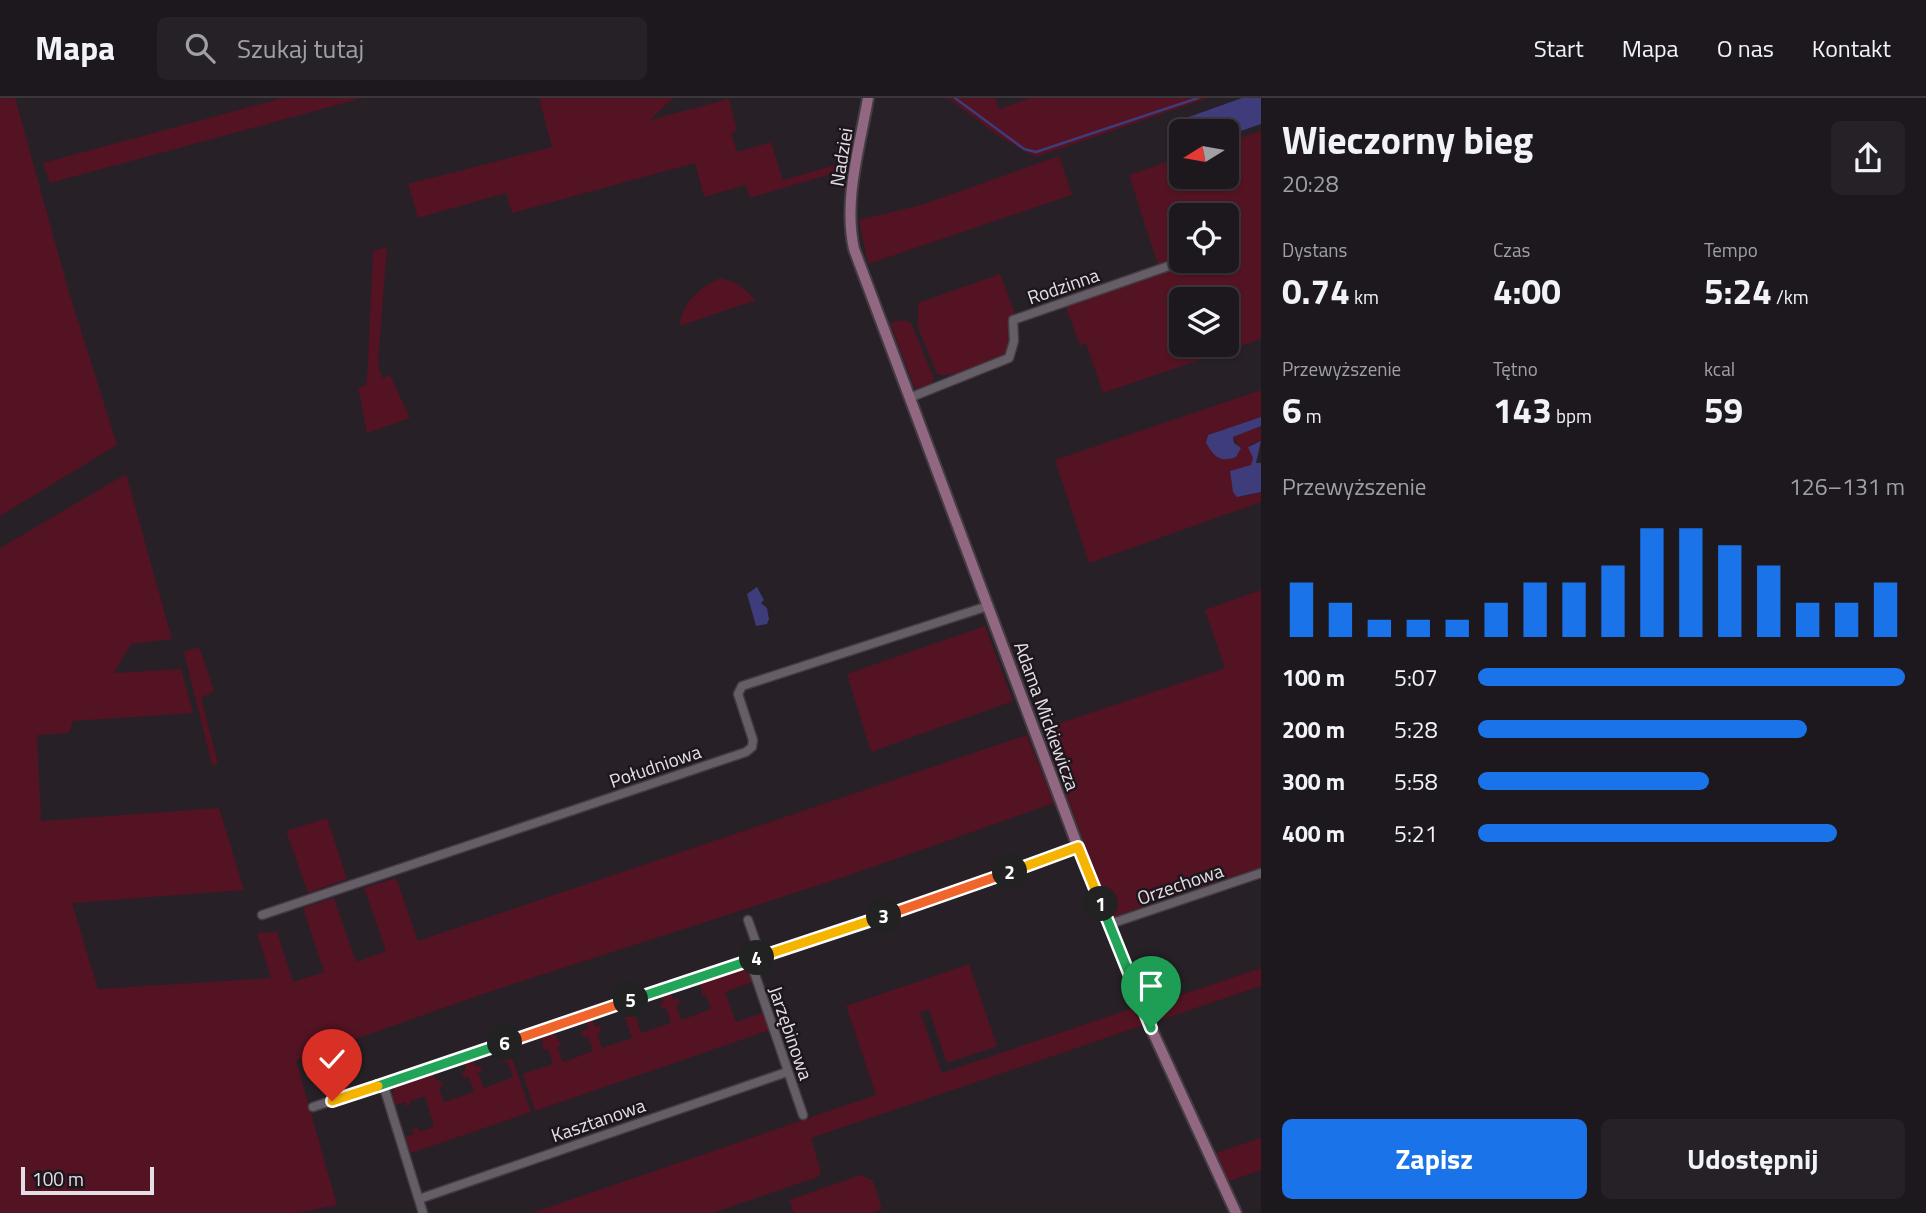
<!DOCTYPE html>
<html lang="pl">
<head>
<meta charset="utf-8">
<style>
	body { margin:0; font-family:"Titillium Web",sans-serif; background:#252126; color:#f1f3f6; height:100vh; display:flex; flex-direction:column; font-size:26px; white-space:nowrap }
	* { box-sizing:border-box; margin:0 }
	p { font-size:23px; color:#a0a0a4 }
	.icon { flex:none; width:38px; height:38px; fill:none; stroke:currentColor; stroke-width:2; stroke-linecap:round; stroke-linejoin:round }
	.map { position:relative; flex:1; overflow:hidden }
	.sheet { display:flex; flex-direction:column; background:#1d181d; width:665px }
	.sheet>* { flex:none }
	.needle { width:46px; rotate:259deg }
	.tools { position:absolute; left:1169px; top:21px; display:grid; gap:14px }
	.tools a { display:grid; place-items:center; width:70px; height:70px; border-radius:10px; background:#1d181d; box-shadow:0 2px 5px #0004,0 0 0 2px #3b373b; font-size:35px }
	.scale { position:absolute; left:21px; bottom:18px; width:133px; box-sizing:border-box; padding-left:7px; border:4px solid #e4dfe4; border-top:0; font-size:19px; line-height:24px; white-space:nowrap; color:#e4dfe4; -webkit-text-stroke:5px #1d171d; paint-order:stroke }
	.pin { position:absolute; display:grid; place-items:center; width:60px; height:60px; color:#fff; margin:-72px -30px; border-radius:50% 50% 50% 0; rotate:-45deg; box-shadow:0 0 7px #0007 }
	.pin .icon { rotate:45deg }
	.km { position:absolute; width:35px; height:35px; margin:-18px; border-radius:50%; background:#222; color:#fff; font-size:19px; line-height:35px; text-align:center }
	.round { display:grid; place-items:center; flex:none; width:74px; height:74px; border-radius:10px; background:#252126 }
	.summary { display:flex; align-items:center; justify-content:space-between; height:119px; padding:0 21px }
	h1 { font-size:38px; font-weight:700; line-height:52px }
	.stats { display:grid; grid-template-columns:repeat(3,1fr); gap:10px; height:119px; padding:7px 21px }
	.stats div { display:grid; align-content:center }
	.stats b { font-size:35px; font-weight:700 }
	.stats small { font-size:19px; font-weight:400 }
	.stats p { font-size:19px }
	.chart { height:196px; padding:14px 21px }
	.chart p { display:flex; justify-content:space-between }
	.chart svg { width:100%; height:126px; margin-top:7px; stroke:#1a73e8; stroke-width:6 }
	.action { display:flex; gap:14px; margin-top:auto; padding:14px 21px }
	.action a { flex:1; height:80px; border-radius:10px; background:#1a73e8; color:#fff; font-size:28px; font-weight:700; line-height:80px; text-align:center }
	.action a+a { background:#252126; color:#f1f3f6 }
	ul { padding:0 21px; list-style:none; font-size:23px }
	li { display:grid; grid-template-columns:112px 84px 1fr; align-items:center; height:52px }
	li i { height:18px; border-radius:9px; background:#1a73e8 }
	header { display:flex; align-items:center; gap:42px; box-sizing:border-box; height:98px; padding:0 35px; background:#1d181d; border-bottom:2px solid #3b373b }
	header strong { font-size:33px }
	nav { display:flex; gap:38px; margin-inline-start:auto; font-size:24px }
	.search { width:490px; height:63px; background:#252126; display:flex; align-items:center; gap:18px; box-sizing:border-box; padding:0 24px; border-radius:10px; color:#a0a0a4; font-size:26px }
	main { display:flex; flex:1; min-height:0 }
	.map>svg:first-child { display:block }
	.green { fill:#531323; fill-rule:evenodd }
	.water { fill:#3e3c7a }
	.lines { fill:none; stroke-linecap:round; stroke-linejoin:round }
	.stream { stroke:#3e3c7a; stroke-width:2.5 }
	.street-casing { stroke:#433d43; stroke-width:11 }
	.secondary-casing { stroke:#433d43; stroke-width:14 }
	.street { stroke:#665e66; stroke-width:8 }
	.secondary { stroke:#926781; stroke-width:10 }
	.split-1-casing { stroke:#fff; stroke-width:14 }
	.split-2-casing { stroke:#fff; stroke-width:14 }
	.split-3-casing { stroke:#fff; stroke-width:14 }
	.split-4-casing { stroke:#fff; stroke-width:14 }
	.split-5-casing { stroke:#fff; stroke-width:14 }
	.split-6-casing { stroke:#fff; stroke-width:14 }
	.split-7-casing { stroke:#fff; stroke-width:14 }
	.split-8-casing { stroke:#fff; stroke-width:14 }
	.split-1 { stroke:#22a559; stroke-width:9 }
	.split-2 { stroke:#f5b400; stroke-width:9 }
	.split-3 { stroke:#f0652b; stroke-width:9 }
	.split-4 { stroke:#f5b400; stroke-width:9 }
	.split-5 { stroke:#22a559; stroke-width:9 }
	.split-6 { stroke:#f0652b; stroke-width:9 }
	.split-7 { stroke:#22a559; stroke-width:9 }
	.split-8 { stroke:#f5b400; stroke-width:9 }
	.labels { text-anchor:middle; stroke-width:5; stroke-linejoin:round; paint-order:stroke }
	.street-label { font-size:19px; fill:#e4dfe4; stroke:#1d171d }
</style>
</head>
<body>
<header>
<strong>Mapa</strong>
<div class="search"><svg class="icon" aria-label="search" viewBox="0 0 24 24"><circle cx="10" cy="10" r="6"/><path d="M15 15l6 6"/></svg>Szukaj tutaj</div>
<nav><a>Start</a><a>Mapa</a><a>O nas</a><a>Kontakt</a></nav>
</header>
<main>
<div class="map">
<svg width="1261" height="1115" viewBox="0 0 1261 1115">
	<rect width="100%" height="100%" fill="#272027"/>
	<!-- green -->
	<g class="green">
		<path d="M0 0H15L69 194 117 347 0 418Z"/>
		<path d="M283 0H362L50 85 43 65Z"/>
		<path d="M539 0H673L650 22 732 0 729 1 737 33 731 34 737 54 771 44 783 82 849 63 847 71 750 100 746 87 704 99 695 65 512 115 506 95 418 120 408 86 552 49Z"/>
		<path d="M948 0H995L999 11 1030 0H1208L1036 59 1000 39Z"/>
		<path d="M1261 33V241L1103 295 1086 245 1080 247 1065 207 1192 163H1227V117H1181V159L1158 167 1129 77 1181 59V79H1227V44ZM1181 201H1227V247H1181Z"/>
		<path d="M1059 58 1072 97 868 166 859 122 921 107Z"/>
		<path d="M387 149 378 264 382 280 390 277 410 320 367 335 358 290 366 287 368 268 373 153Z"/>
		<path d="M1000 176 1015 216 1007 220C1009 230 1013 243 1008 252 1001 265 950 281 937 276L918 230V205Z"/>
		<path d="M720 180 738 186 756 202 680 228C681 205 699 190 720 180Z"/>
		<path d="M902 222 911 225 934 281 928 289 916 293 890 225Z"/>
		<path d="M1261 292V319L1208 337 1238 347 1233 339 1261 328V343L1249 347 1253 363 1241 399 1261 394V404L1089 465 1055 362Z"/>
		<path d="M126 376 172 541 131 546 114 575 181 571 193 615 73 623 69 635 37 637 41 723 219 710 244 792 72 805 98 891 271 880 257 835 277 834 293 884 324 874 303 810 334 800 356 864 386 853 364 790 396 780 418 843 1027 637 1054 705 850 777 486 895 296 962 337 1107 296 1115H0V450Z"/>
		<path d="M1261 492V769L1112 819 1042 631 1225 570 1205 512Z"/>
		<path d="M985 528 1013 603 871 654 847 576Z"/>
		<path d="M199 549 214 593 201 600 218 666 212 667 184 554Z"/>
		<path d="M327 720 347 781 308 795 286 733Z"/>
		<path d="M969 866 997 948 947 965 929 912 920 914 942 975 1133 910 1144 927 811 1040 821 1074 818 1079 712 1115H532L876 997 846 908Z"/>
		<path d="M741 870 749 875 752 884 725 894 736 924 763 915 770 932 535 1013 523 976 553 966 548 951 543 952 542 937 553 934 562 947 557 949 563 964 593 953 588 938 583 940 581 933 589 930 587 922 592 921 595 929 599 927 601 934 597 935 602 950 632 940 622 911 632 907 641 935 671 925 666 910 662 911 660 906 663 905 661 897 670 894 673 901 678 900 680 905 676 907 681 922 711 911 706 897H702L700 884Z"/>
		<path d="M1261 870V888L1155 924 1148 908Z"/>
		<path d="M508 949 531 1014 411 1055 405 1039 414 1036 412 1031 417 1029 419 1034 434 1029 425 998 410 1003V1007L406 1008 405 1004 395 1007 392 996 396 987 433 975 436 983 440 982 443 988 439 990 444 1004 474 994 469 979 464 980 462 974 466 972 464 964 473 961 476 969 480 968 482 973 478 975 484 990 513 979 508 964 504 965 502 961 506 959 503 951Z"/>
		<path d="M1261 1040V1072L1227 1084 1213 1056Z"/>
		<path d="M861 1077 873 1083 882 1111 871 1115H794L789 1102Z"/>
	</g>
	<!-- water -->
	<g class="water">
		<path d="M1242 0H1261V26L1241 33 1232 32 1227 37V33H1181V36L1178 27 1183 21Z"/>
		<path d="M1261 319V328L1233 339 1234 345 1241 350 1236 359C1219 365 1214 358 1206 345L1208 337Z"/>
		<path d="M1261 343 1256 365H1261V394L1237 399 1233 394 1230 373 1251 367 1253 360 1248 349Z"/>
		<path d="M757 489 764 502 761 505 767 510 769 521 767 526 756 528 747 496Z"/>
	</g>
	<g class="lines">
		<!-- stream -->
		<path class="stream" d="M955 0 1024 51 1036 54 1198 0"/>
		<!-- street casing -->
		<g class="street-casing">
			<g id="street">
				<path d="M909 300 1009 260 1014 243 1013 222 1183 163"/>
				<path d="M262 817 746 654 752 649 753 642 738 596 742 588 988 508"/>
				<path d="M748 822 761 859"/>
				<path d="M1110 826 1261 775"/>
				<path d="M750 862 803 1017"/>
				<path d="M383 986 423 1115"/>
				<path d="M313 1009 924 805 1078 749"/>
				<path d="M419 1101 787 974"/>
			</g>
		</g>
		<!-- secondary casing -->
		<g class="secondary-casing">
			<path id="secondary" d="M868 0C860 48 843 102 854 151L1078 749 1151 930 1236 1115"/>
		</g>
		<!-- street -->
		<use href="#street" class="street"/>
		<!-- secondary -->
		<use href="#secondary" class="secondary"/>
	</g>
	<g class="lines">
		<!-- split-1 casing -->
		<g class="split-1-casing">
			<path id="split-1" d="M1101 806 1151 930"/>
		</g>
		<!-- split-2 casing -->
		<g class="split-2-casing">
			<path id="split-2" d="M1010 774 1078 749 1101 806"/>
		</g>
		<!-- split-3 casing -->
		<g class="split-3-casing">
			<path id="split-3" d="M884 818 1010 774"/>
		</g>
		<!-- split-4 casing -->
		<g class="split-4-casing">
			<path id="split-4" d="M757 860 884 818"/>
		</g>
		<!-- split-5 casing -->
		<g class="split-5-casing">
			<path id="split-5" d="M631 902 757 860"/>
		</g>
		<!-- split-6 casing -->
		<g class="split-6-casing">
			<path id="split-6" d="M505 945 631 902"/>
		</g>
		<!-- split-7 casing -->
		<g class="split-7-casing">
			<path id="split-7" d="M378 988 505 945"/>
		</g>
		<!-- split-8 casing -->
		<g class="split-8-casing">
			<path id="split-8" d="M332 1003 378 988"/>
		</g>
		<!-- split-1 -->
		<use href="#split-1" class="split-1"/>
		<!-- split-2 -->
		<use href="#split-2" class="split-2"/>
		<!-- split-3 -->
		<use href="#split-3" class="split-3"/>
		<!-- split-4 -->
		<use href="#split-4" class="split-4"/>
		<!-- split-5 -->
		<use href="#split-5" class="split-5"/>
		<!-- split-6 -->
		<use href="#split-6" class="split-6"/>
		<!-- split-7 -->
		<use href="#split-7" class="split-7"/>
		<!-- split-8 -->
		<use href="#split-8" class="split-8"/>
	</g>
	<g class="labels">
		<!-- street labels -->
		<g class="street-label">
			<text transform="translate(841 59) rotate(-81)" y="7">Nadziei</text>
			<text transform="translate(1063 188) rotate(-19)" y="7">Rodzinna</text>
			<text transform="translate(1047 618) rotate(70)" y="7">Adama Mickiewicza</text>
			<text transform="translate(655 668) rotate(-19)" y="7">Południowa</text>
			<text transform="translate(1180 786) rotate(-19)" y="7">Orzechowa</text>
			<text transform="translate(791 935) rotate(71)" y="7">Jarzębinowa</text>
			<text transform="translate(598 1022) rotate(-19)" y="7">Kasztanowa</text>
		</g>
	</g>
</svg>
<div class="tools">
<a><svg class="needle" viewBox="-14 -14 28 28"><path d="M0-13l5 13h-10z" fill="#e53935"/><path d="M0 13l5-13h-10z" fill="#a0a0a4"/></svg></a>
<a><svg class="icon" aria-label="locate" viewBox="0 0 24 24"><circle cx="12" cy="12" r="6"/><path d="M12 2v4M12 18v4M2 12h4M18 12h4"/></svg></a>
<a><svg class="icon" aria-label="layers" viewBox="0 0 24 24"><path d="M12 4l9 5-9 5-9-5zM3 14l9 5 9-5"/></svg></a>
</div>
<div class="scale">100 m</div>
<div class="pin" style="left:1151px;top:930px;background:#1e9e55"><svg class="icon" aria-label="arrive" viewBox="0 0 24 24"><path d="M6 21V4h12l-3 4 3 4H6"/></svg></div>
<div class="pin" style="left:332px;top:1003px;background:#d93025"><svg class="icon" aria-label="check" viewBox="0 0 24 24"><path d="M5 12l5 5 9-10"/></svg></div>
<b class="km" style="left:1101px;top:806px">1</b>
<b class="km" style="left:1010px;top:774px">2</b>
<b class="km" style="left:884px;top:818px">3</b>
<b class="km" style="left:757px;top:860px">4</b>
<b class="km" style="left:631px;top:902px">5</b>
<b class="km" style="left:505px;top:945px">6</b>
</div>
<section class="sheet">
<div class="summary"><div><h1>Wieczorny bieg</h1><p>20:28</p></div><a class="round"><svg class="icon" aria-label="share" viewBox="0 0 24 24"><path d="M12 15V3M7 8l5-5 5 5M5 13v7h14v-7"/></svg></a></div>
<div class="stats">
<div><p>Dystans</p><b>0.74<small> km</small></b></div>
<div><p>Czas</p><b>4:00</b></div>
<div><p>Tempo</p><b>5:24<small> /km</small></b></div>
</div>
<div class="stats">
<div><p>Przewyższenie</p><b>6<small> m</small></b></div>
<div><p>Tętno</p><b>143<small> bpm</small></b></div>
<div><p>kcal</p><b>59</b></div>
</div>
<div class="chart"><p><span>Przewyższenie</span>126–131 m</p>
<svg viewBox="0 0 160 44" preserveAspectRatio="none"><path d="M5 44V25M15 44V32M25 44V38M35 44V38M45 44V38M55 44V32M65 44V25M75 44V25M85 44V19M95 44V6M105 44V6M115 44V12M125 44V19M135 44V32M145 44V32M155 44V25"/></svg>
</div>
<ul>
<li><b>100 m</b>5:07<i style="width:100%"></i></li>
<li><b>200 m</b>5:28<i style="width:77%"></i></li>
<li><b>300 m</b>5:58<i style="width:54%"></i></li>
<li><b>400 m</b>5:21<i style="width:84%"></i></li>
</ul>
<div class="action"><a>Zapisz</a><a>Udostępnij</a></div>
</section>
</main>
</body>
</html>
